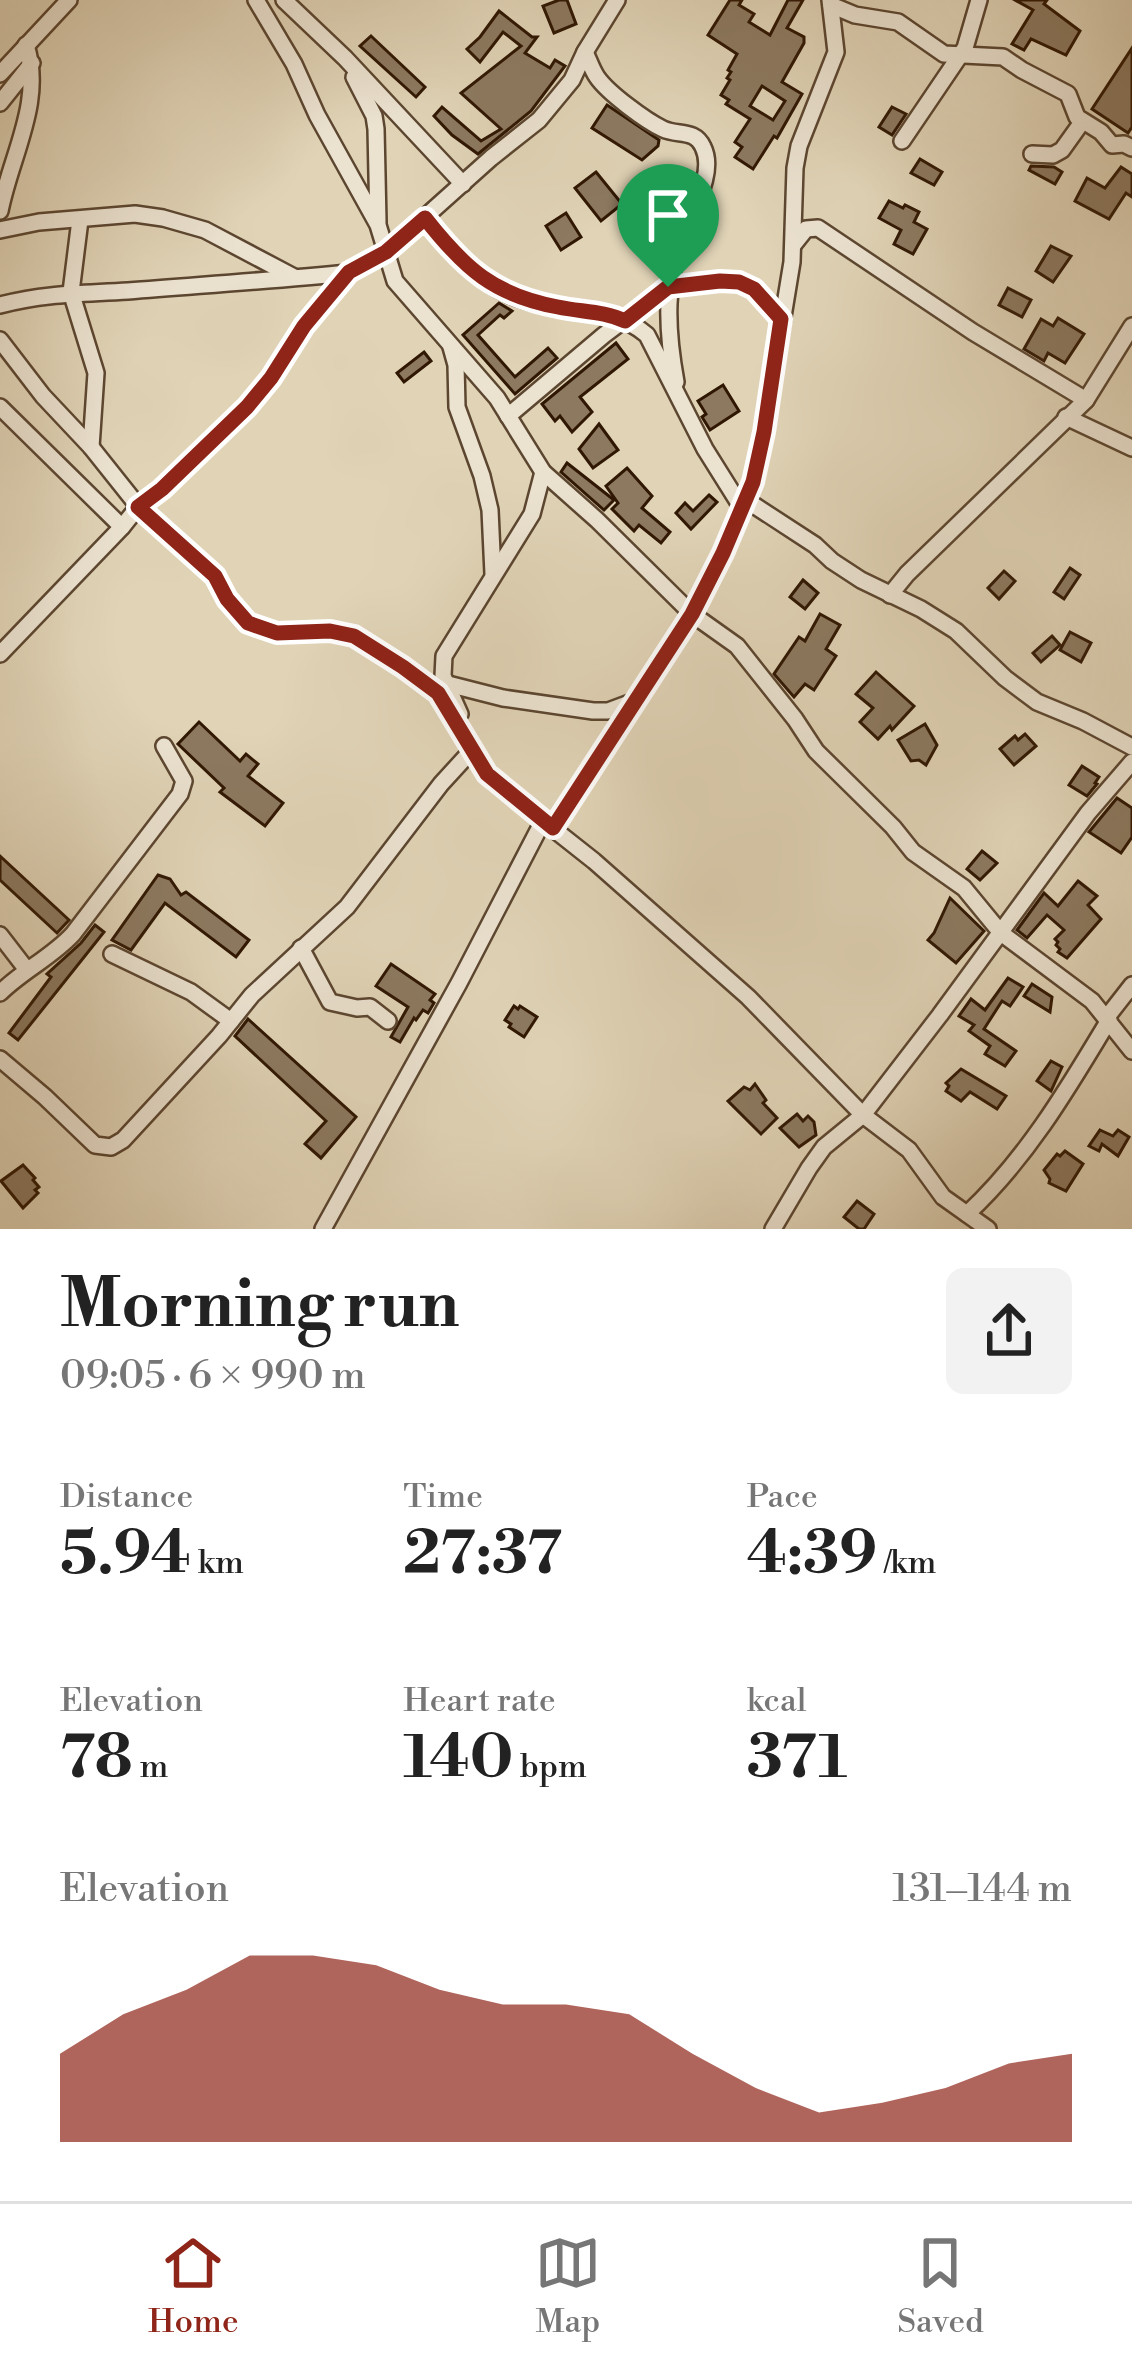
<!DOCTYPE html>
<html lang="en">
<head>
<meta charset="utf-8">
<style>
	body { margin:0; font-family:"Libre Bodoni",serif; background:#f2f2f2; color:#222; height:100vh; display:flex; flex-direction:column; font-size:45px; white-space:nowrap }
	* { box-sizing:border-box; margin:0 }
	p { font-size:39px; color:#767676 }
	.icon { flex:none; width:66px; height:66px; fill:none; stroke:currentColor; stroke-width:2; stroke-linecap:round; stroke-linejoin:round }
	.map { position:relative; height:1229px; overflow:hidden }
	.panel { display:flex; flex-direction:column; background:#fff; flex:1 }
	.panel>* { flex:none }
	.pin { position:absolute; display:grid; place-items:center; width:102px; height:102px; color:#fff; margin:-123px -51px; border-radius:50% 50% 50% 0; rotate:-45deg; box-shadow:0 0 12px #0007 }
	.pin .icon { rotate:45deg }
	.round { display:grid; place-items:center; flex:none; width:126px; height:126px; border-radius:18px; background:#f2f2f2 }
	.head { display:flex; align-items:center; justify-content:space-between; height:204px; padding:0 60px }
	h1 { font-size:66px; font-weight:700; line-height:90px }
	.figures { display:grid; grid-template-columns:repeat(3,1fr); gap:18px; height:204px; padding:12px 60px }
	.figures div { display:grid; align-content:center }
	.figures b { font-size:60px; font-weight:700 }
	.figures small { font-size:33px; font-weight:400 }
	.figures p { font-size:33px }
	.chart { height:336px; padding:24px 60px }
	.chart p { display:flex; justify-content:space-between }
	.chart svg { width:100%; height:216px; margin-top:12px; fill:#8f2418; opacity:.7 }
	.tabs { display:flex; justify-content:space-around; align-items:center; height:168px; border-top:3px solid #e0e0e0; background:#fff; font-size:33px; color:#767676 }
	.tabs a { display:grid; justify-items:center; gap:6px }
	.tabs .current { color:#8f2418 }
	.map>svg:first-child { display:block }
	.building { fill:#8c7960; stroke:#301703; stroke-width:3; fill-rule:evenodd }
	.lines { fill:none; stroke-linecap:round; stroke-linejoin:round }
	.minor-casing { stroke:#5c4630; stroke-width:20 }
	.minor { stroke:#ebe2d0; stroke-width:15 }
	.route-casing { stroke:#fff; stroke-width:24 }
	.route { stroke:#8f2418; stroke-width:15 }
</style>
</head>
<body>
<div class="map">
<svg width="1132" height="1229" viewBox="0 0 1132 1229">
	<rect width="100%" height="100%" fill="#e0d3b6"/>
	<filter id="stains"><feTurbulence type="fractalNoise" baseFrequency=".00167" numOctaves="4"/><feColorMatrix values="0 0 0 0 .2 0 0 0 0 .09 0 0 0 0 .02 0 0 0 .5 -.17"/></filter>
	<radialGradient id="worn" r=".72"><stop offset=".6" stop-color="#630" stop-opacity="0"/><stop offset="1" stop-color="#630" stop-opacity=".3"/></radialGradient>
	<!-- building -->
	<g class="building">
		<path d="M559 0H567L576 24 554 33 543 6Z"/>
		<path d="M730 0H742L739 5 754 14 749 22 770 35 788 0H803L787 28 804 37V43L782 82 802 94 777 138 774 136 753 169 735 157 742 147 735 142 750 119 726 104 729 100 721 95 730 80 727 78 731 72 728 70 737 54 708 35ZM762 86 785 101 773 120 750 106Z"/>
		<path d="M1015 0H1047L1044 4 1080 31 1066 55 1031 39 1024 50 1012 44 1033 10Z"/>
		<path d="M499 11 532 37H537L525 53 550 68 555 60 565 66 531 111 478 154 452 135 434 116 442 107 481 141 501 129 461 93 521 46 503 32 480 62 467 49 480 37Z"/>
		<path d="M371 36 425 87 416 97 360 46Z"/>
		<path d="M1132 48V127L1128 133 1092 109Z"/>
		<path d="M607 105 659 140 658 146 642 160 592 128Z"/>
		<path d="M892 107 906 114 892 135 879 127Z"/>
		<path d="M920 159 942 172 934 185 911 173Z"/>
		<path d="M1031 166 1054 167 1062 172 1055 184 1029 170Z"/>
		<path d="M1121 167 1132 174V197L1126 193 1109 219 1075 201 1087 178 1105 188Z"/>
		<path d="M596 172 622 204 601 221 575 188Z"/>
		<path d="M889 201 903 208 905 205 919 212 914 222 927 229 913 254 894 244 901 230 879 218Z"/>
		<path d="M566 213 581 237 561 250 546 226Z"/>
		<path d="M1051 246 1071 256 1053 282 1036 271Z"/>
		<path d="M1008 288 1031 300 1022 317 999 305Z"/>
		<path d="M499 303 512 311 504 318 500 315 478 335 515 377 548 348 557 358 515 394 463 335Z"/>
		<path d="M1058 318 1084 334 1065 363 1048 353 1044 361 1024 349 1041 319 1053 326Z"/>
		<path d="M616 343 628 359 580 397 592 412 572 432 560 416 555 421 542 404Z"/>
		<path d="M424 352 431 361 404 382 397 373Z"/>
		<path d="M723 385 739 411 710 430 702 417 706 414 698 401Z"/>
		<path d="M599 424 618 450 593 468 579 449Z"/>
		<path d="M567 463 614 500 604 510 561 472Z"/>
		<path d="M627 468 652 496 642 508 670 532 661 543 639 525 634 531 612 509 618 503 606 486Z"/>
		<path d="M709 495 717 502 691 529 676 513 685 503 693 511Z"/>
		<path d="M1070 568 1080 575 1064 599 1054 592Z"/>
		<path d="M1004 571 1015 581 999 599 988 588Z"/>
		<path d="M803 580 818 593 805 609 790 597Z"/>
		<path d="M820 614 840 625 826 649 836 656 814 690 805 684 794 697 774 674 799 637 805 641Z"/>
		<path d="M1070 632 1091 643 1081 662 1060 650Z"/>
		<path d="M1052 636 1060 645 1041 662 1033 653Z"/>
		<path d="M876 672 914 706 892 730 890 726 878 739 860 722 873 708 856 694Z"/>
		<path d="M199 722 240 761 246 754 258 764 248 776 283 803 265 826 220 792 224 788 178 744Z"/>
		<path d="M925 724 937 745 926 765 919 760 911 761 898 740Z"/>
		<path d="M1025 734 1036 746 1014 765 1000 749 1015 736 1018 740Z"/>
		<path d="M1082 766 1099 777 1095 783 1097 784 1087 796 1069 785Z"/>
		<path d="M1117 798 1132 808V837L1121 853 1089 832Z"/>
		<path d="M982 851 997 863 980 880 967 869Z"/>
		<path d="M0 856 69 920 57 933 0 880Z"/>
		<path d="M158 875 170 879 181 895 186 892 249 940 236 957 165 903 131 950 112 940Z"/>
		<path d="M1078 881 1097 896 1088 905 1101 919 1067 958 1058 952 1060 949 1056 945 1058 942 1055 939 1064 930 1047 915 1027 938 1017 930 1044 893 1058 906Z"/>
		<path d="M950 898 984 931 956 963 928 940 934 933Z"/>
		<path d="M95 925 104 932 18 1040 9 1033 51 977 47 974 81 943Z"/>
		<path d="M391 964 435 994 430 1000 434 1003 428 1013 423 1010 416 1020 414 1018 400 1042 391 1037 408 1007 376 986Z"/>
		<path d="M1008 978 1023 987 1010 1006 1002 1001 984 1029 1016 1051 1005 1066 985 1054 990 1046 969 1031 974 1025 959 1016 971 999 985 1010Z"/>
		<path d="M1032 984 1052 997 1050 1012 1024 996Z"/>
		<path d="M514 1006 518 1009 520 1006 537 1017 524 1037 509 1027 511 1024 505 1020Z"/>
		<path d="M248 1019 356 1117 321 1158 305 1144 326 1121 235 1036Z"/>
		<path d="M1051 1061 1062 1067 1051 1091 1037 1081Z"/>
		<path d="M961 1069 1006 1096 997 1109 970 1092 961 1101 946 1091 949 1086 946 1083Z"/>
		<path d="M755 1084 766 1100 763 1103 777 1118 761 1134 728 1101 744 1087 750 1090Z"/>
		<path d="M797 1114 803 1121 808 1116 814 1122 816 1135 799 1147 780 1128Z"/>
		<path d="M1100 1130 1113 1136 1118 1130 1129 1137 1118 1156 1102 1144 1099 1151 1089 1146Z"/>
		<path d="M1065 1151 1083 1164 1066 1191 1049 1183 1050 1179 1044 1170 1057 1154 1060 1156Z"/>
		<path d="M23 1165 35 1178 33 1180 39 1187 35 1190 38 1193 23 1208 1 1181Z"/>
		<path d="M857 1201 874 1214 864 1229H859L844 1217Z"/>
	</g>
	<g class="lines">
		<!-- minor casing -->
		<g class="minor-casing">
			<g id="minor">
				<path d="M256 0 294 64 317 115 378 225 395 281 497 398 543 472 597 520 692 614 737 646 795 719 816 751 893 827 913 852 964 888 1001 933 1092 1001 1132 1051"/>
				<path d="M284 0 345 58 463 184"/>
				<path d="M831 5 855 15 898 22 944 54 1003 57 1022 70 1068 94 1077 117 1101 132 1112 145 1124 144 1132 148"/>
				<path d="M585 52C589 60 592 70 597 77 608 93 646 121 663 129 678 136 695 129 703 147 715 171 695 205 686 227 664 279 666 328 676 382"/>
				<path d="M0 74 69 0"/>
				<path d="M354 77 374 116 376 129 378 222"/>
				<path d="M0 103 32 63"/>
				<path d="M902 141 965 48 979 0"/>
				<path d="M1032 154 1053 155 1062 150 1082 122"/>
				<path d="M0 211C11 155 44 102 26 45"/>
				<path d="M425 218C448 248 475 280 510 295 554 314 609 302 647 335L705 449 742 508"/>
				<path d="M80 220 71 292 96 373 91 447"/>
				<path d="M0 230 39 222 135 214 163 218 205 230 294 277"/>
				<path d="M794 244 806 229 818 228 973 332 1086 400"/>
				<path d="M0 305C47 293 81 294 128 291 202 285 276 280 349 273"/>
				<path d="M0 340 43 396 91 447 146 516 216 576 227 599 248 623 277 633 330 631 354 636 403 667 438 693 494 782 594 861 748 997 863 1115 909 1150 943 1197 988 1229"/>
				<path d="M451 347 456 365 457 407 482 476 490 510 493 574"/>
				<path d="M0 407 122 527"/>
				<path d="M508 416 604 335 668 287 720 281 739 282 754 289 781 319"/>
				<path d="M1066 417 1132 448"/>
				<path d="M746 500 815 545 832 561 861 580 921 609 956 631 1005 678 1037 702 1083 721 1132 747"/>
				<path d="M890 595 907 574 1086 400 1132 326"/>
				<path d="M0 654 122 527 138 507 162 489 247 407 270 378 304 325 349 273 386 252 491 158 539 120 572 80 585 52 617 0"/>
				<path d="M448 684 503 698 593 711H608L632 702"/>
				<path d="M460 714 443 676 444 656 532 514 543 472"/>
				<path d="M553 828 692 614 723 553 753 482 764 432 792 262 795 168 799 146 836 52 830 0"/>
				<path d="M0 935 27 970"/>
				<path d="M301 948 330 1002 357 1008 370 1007 388 1021"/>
				<path d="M112 954 191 992 231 1021"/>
				<path d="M0 993C22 971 52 957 73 934L180 794 184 781 164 746"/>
				<path d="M1107 1017 1132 985"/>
				<path d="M0 1059 45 1097 95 1145 111 1147 123 1140 219 1036 252 995 347 907 441 784 473 749"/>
				<path d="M967 1214C1027 1158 1067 1090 1109 1020"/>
				<path d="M323 1229 459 983 543 821"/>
				<path d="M773 1229 809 1168 824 1147 863 1115 940 1015 1088 813 1132 762"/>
			</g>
		</g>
		<!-- minor -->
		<use href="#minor" class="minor"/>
	</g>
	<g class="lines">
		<!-- route casing -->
		<g class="route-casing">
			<path id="route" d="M425 218C465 269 494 295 558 307 581 312 604 311 625 321L668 287 720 281 739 282 754 289 781 319 764 432 753 482 723 553 692 614 553 828 487 774 438 693 403 667 354 636 330 631 277 633 248 623 227 599 215 576 138 507 162 489 247 407 271 378 304 326 349 272 386 252Z"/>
		</g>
		<!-- route -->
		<use href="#route" class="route"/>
	</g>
	<rect width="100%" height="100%" filter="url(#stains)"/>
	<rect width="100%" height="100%" fill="url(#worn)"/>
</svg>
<div class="pin" style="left:668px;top:287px;background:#1e9e55"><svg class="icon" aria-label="arrive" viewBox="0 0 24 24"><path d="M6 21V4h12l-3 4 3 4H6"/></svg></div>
</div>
<section class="panel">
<div class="head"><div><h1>Morning run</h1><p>09:05 · 6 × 990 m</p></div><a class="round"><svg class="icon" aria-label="share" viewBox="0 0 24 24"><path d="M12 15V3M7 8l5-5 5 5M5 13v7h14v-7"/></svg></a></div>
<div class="figures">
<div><p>Distance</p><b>5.94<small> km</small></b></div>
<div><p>Time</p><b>27:37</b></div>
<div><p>Pace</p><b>4:39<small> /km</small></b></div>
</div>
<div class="figures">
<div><p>Elevation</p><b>78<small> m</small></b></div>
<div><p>Heart rate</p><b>140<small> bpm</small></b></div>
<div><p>kcal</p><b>371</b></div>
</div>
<div class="chart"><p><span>Elevation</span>131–144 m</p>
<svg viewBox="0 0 160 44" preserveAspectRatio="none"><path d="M0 44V26L10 18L20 13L30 6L40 6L50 8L60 13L70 16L80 16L90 18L100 26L110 33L120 38L130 36L140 33L150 28L160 26V44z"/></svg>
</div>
</section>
<nav class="tabs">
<a class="current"><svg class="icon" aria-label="home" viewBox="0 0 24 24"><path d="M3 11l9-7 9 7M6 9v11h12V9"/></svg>Home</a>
<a><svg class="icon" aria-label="map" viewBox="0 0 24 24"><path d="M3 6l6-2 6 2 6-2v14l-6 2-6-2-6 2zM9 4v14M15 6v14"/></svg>Map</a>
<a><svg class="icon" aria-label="saved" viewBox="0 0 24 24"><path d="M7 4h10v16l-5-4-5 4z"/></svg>Saved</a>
</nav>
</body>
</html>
